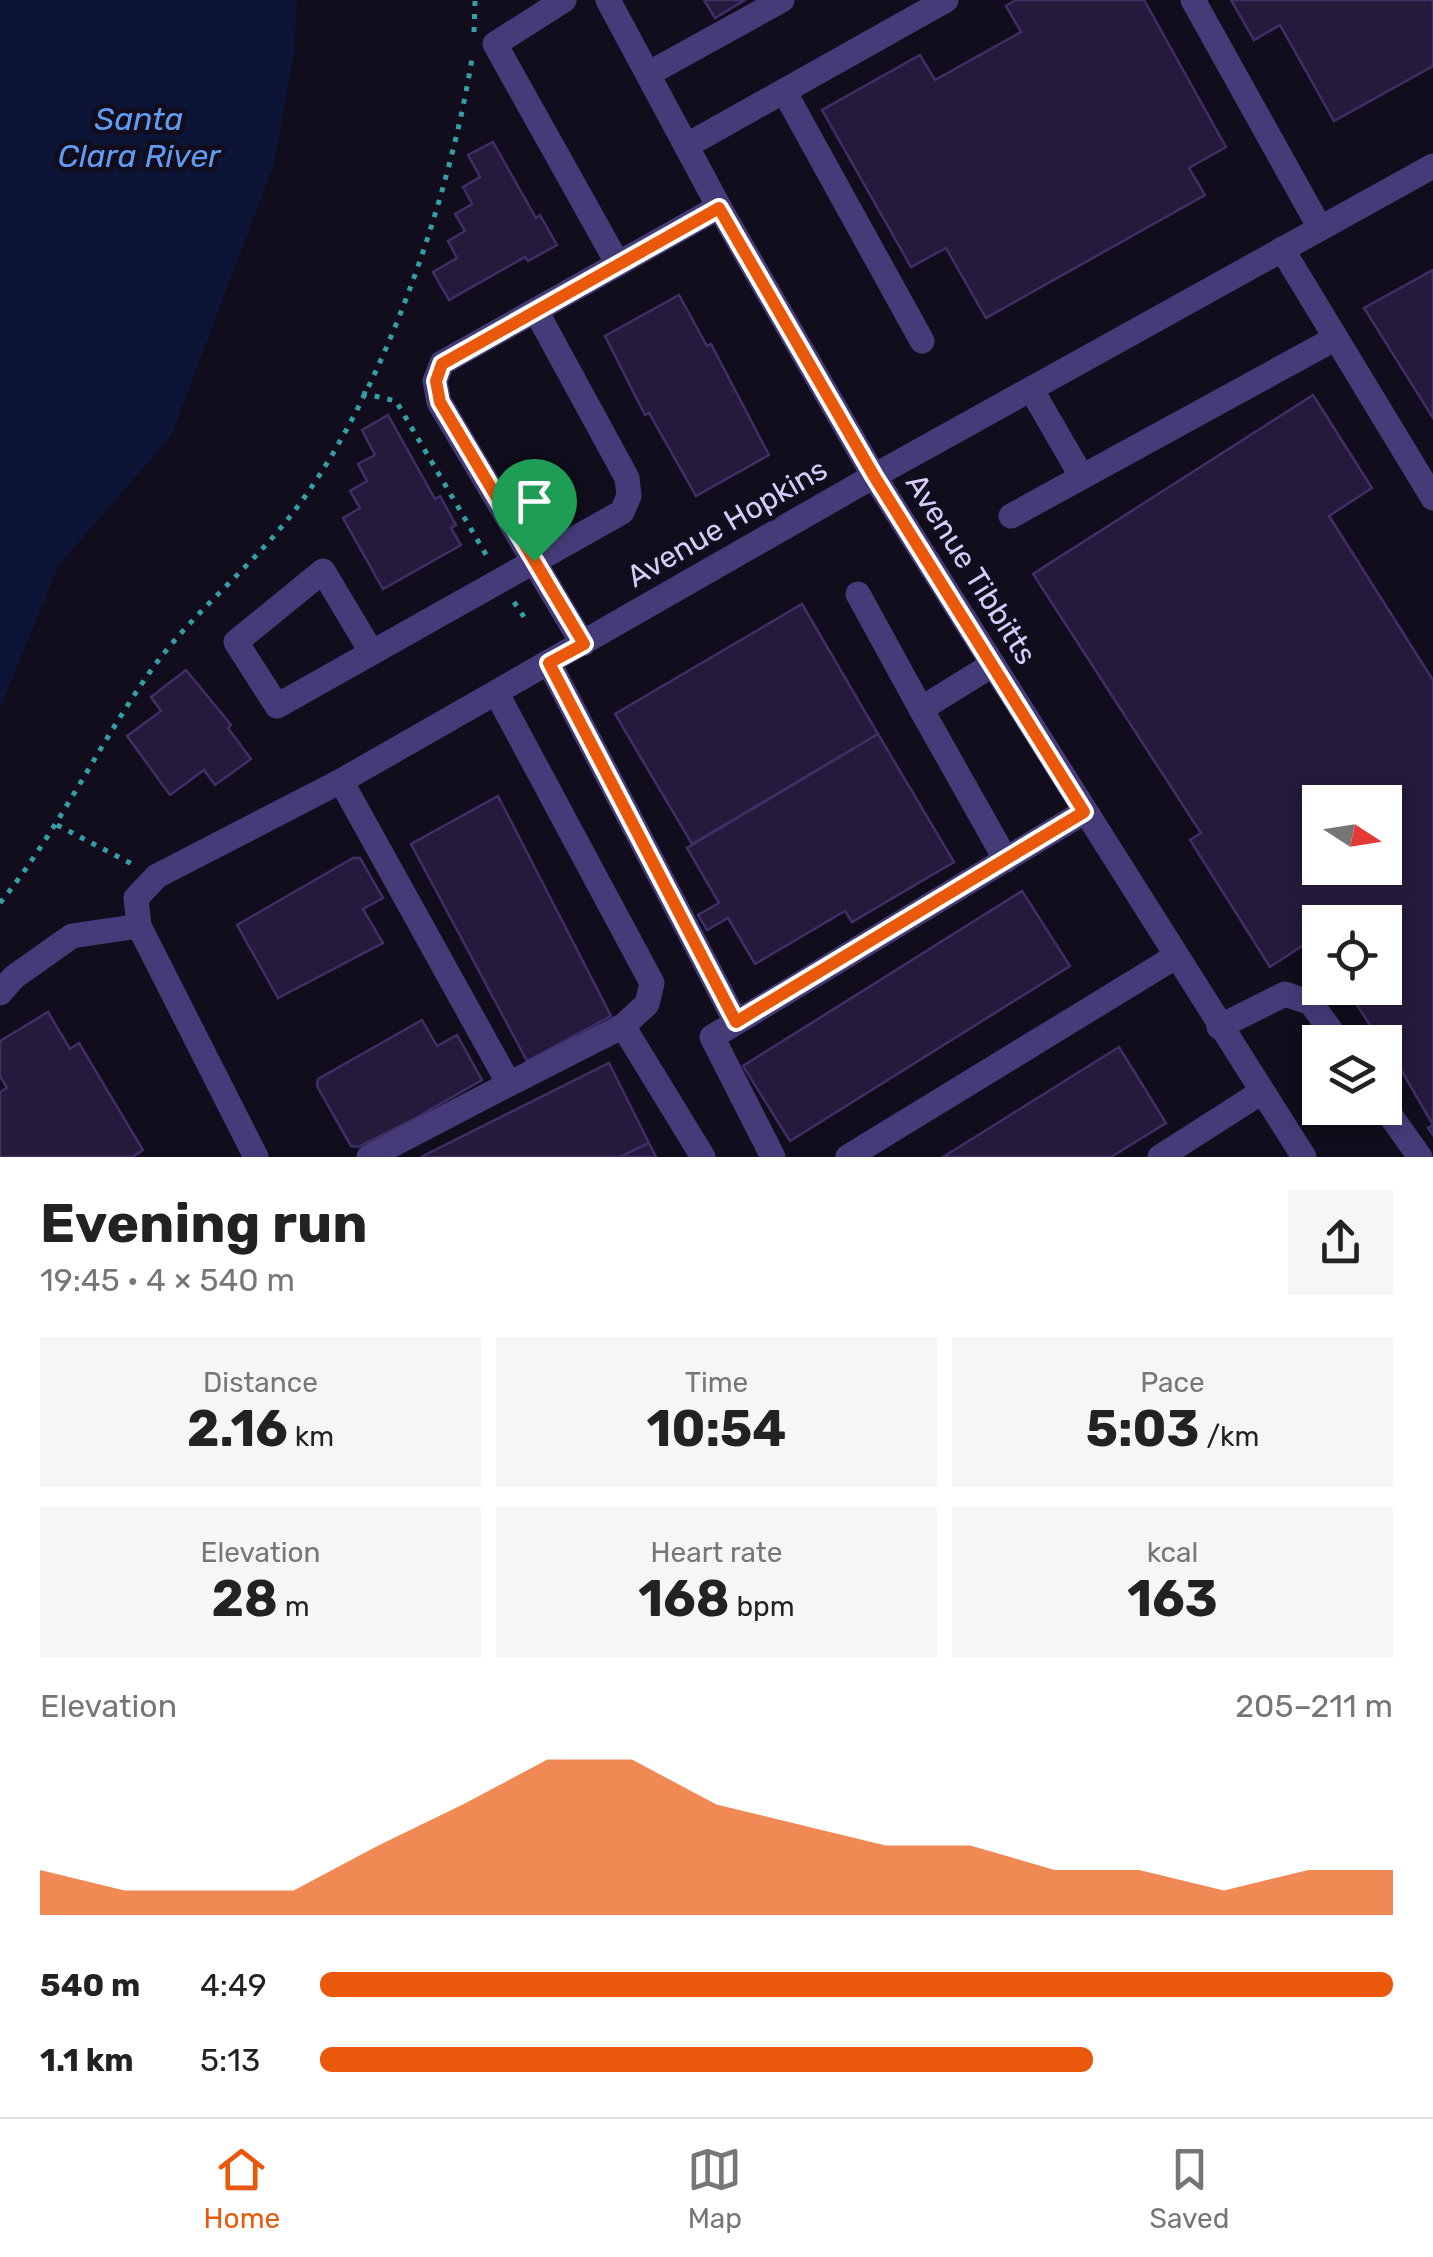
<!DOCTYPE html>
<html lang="en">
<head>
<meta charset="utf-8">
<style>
	body { margin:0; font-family:Rubik,sans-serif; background:#f6f6f6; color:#222; height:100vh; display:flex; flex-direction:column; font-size:38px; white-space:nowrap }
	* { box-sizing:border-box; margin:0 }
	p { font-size:32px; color:#767676 }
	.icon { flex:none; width:55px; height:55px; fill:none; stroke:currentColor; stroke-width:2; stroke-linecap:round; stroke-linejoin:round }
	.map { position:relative; height:1157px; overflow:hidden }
	.details { display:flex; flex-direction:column; background:#fff; flex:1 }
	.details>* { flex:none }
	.needle { width:65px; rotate:102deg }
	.controls { position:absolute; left:1302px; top:785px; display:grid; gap:20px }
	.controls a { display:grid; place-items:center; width:100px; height:100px; border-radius:0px; background:#fff; box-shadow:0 5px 15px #0003; font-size:50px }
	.pin { position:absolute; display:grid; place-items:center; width:85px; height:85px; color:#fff; margin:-102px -42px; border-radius:50% 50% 50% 0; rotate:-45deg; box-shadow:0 0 10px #0007 }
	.pin .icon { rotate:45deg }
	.round { display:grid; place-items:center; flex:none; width:105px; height:105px; border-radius:0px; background:#f6f6f6 }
	.overview { display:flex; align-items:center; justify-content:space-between; height:170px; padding:0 40px }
	h1 { font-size:55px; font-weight:700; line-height:75px }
	.metrics { display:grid; grid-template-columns:repeat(3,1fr); gap:15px; height:170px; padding:10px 40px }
	.metrics div { display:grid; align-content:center; border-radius:0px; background:#f6f6f6; text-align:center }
	.metrics b { font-size:50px; font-weight:700 }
	.metrics small { font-size:28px; font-weight:400 }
	.metrics p { font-size:28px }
	.chart { height:280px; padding:20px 40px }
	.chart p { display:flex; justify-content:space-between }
	.chart svg { width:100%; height:180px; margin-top:10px; fill:#ea580c; opacity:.7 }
	ul { padding:0 40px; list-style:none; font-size:32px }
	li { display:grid; grid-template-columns:160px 120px 1fr; align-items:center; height:75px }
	li i { height:25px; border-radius:12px; background:#ea580c }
	.tab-bar { display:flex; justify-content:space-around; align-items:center; height:140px; border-top:2px solid #e0e0e0; background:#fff; font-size:28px; color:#767676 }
	.tab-bar a { display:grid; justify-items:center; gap:5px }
	.tab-bar .on { color:#ea580c }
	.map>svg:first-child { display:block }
	.water { fill:#0c1536 }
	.building { fill:#251a3b; stroke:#402e66; stroke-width:2.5; fill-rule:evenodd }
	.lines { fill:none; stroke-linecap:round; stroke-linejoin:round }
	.path { stroke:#359ea6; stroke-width:5; stroke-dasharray:5 8; stroke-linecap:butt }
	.minor { stroke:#453b78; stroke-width:25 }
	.route-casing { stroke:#fff; stroke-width:20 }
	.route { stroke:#ea580c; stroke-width:12 }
	.labels { text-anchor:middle; stroke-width:10; stroke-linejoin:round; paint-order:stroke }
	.street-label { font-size:30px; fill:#d7cbfb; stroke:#110d1c }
	.water-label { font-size:32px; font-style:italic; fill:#609cf4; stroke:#110d1c }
</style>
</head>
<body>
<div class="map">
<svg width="1433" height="1157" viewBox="0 0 1433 1157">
	<rect width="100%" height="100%" fill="#110d1c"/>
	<!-- water -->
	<path class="water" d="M0 0H297L294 54 274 164 171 436 59 565 0 708Z"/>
	<!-- building -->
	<g class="building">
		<path d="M704 0H745L715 18Z"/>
		<path d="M1016 0H1144L1226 147 1189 168 1205 195 986 318 946 248 911 267 822 110 920 55 935 80 1021 32 1006 6Z"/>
		<path d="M1231 0H1433V66L1334 121 1280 25 1254 40Z"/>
		<path d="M493 142 536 218 540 215 557 245 528 261 525 257 449 300 433 272 457 258 448 241 465 231 455 214 472 204 463 187 480 177 468 155Z"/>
		<path d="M1433 270V418L1364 308Z"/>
		<path d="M679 295 707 346 711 344 769 455 696 496 649 413 645 415 605 336Z"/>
		<path d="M1313 395 1372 488 1329 516 1433 680V1135L1428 1128 1433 1125 1385 1042H1381L1346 988H1385V922H1320V947L1314 938 1270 967 1190 840 1201 833 1033 574ZM1320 802H1385V868H1320Z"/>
		<path d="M388 415 435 499 440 496 456 525 451 528 461 545 383 589 343 518 360 508 350 491 367 481 358 464 375 455 362 430Z"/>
		<path d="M802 604 878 734 692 844 615 714Z"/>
		<path d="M186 670 231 725 228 728 251 759 215 785 204 770 170 795 127 736 161 711 151 697Z"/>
		<path d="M878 734 954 862 852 922 845 911 755 964 728 918 707 930 698 915 719 903 687 848Z"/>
		<path d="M498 796 611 1016 527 1061 411 844Z"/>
		<path d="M353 858H360L383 898 363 909 383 943 278 998 237 925Z"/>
		<path d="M1022 891 1070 966 790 1141 743 1066Z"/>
		<path d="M48 1012 70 1049 79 1043 143 1150 132 1157H0V1092L7 1088 0 1076V1041Z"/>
		<path d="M422 1020 437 1046 457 1035 482 1080 414 1119 358 1147 351 1146 317 1086 318 1079Z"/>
		<path d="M1119 1047 1166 1123 1111 1157H943Z"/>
		<path d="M609 1063 649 1143 620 1157H421Z"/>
		<path d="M649 1143 656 1157H620Z"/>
	</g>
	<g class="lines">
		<!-- path -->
		<g class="path">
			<path d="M474 32 475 0"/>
			<path d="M362 393 396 401 488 558"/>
			<path d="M514 602 526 620"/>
			<path d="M57 825 134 865"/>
			<path d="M0 903C59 830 98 745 152 669 191 615 242 575 284 524 378 410 449 203 472 58"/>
		</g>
		<!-- minor -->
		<g class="minor">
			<path d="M564 0 495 44 618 264 719 207"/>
			<path d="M608 0 719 207 874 476 1304 1157"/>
			<path d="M1193 0 1320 228"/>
			<path d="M648 74 782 0"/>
			<path d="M784 91 922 341"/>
			<path d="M686 146 946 0"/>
			<path d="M1282 249 1433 498"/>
			<path d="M1031 389 1082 477 1336 338"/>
			<path d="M1011 516 1082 477"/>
			<path d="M858 594 921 709 992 665"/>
			<path d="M583 644 439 402 435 381 442 363 618 264"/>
			<path d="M372 653 323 571 236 642 277 706 622 512 629 496 627 478 536 311"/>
			<path d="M549 663 736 1022"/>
			<path d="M921 709 1006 860"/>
			<path d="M341 781 509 1084 623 1026 647 1004 652 983 497 694"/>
			<path d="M0 993 14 977 72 936 139 926"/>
			<path d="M623 1026 703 1157"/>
			<path d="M1219 1027 1285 994 1311 1003 1339 1042"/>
			<path d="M1385 1108 1420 1157"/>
			<path d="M256 1157 139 926 136 898 157 876 341 781 874 476 1433 166"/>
			<path d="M369 1157 509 1084"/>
			<path d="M773 1157 712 1037 1084 812"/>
			<path d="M848 1157 1175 957"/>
			<path d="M1160 1157 1260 1093"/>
		</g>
	</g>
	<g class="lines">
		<!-- route casing -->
		<g class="route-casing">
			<path id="route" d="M719 208 874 476 1084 812 736 1022 549 663 584 644 440 402 436 381 442 364Z"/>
		</g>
		<!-- route -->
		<use href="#route" class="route"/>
	</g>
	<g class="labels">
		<!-- street labels -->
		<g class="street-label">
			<text transform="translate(727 523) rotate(-30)" y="10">Avenue Hopkins</text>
			<text transform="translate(971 569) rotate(58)" y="10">Avenue Tibbitts</text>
		</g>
		<!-- water labels -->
		<g class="water-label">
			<text x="139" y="130">Santa<tspan x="139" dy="37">Clara River</tspan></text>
		</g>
	</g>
</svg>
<div class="controls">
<a><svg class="needle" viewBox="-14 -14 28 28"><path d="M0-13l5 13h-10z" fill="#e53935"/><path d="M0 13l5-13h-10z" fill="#767676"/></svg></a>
<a><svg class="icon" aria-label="locate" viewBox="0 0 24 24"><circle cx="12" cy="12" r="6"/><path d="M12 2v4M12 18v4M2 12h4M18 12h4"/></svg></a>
<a><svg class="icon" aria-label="layers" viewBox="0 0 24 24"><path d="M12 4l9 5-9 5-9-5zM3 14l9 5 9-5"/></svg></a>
</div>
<div class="pin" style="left:534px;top:561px;background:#1e9e55"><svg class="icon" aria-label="arrive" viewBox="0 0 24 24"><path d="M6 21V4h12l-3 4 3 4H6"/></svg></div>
</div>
<section class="details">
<div class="overview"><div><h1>Evening run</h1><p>19:45 · 4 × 540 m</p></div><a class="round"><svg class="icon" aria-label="share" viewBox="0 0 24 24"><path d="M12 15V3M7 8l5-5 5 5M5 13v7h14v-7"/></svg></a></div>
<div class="metrics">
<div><p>Distance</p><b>2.16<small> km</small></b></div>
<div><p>Time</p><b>10:54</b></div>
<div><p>Pace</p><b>5:03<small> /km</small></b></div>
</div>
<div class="metrics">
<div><p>Elevation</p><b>28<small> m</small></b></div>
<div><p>Heart rate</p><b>168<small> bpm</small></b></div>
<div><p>kcal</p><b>163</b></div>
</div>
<div class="chart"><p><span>Elevation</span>205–211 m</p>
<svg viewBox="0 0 160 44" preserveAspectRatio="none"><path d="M0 44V33L10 38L20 38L30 38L40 27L50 17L60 6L70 6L80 17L90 22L100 27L110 27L120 33L130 33L140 38L150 33L160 33V44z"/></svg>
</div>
<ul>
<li><b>540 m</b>4:49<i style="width:100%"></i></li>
<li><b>1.1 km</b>5:13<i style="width:72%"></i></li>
</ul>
</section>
<nav class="tab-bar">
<a class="on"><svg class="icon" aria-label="home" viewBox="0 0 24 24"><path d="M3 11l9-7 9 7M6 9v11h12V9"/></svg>Home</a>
<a><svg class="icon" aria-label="map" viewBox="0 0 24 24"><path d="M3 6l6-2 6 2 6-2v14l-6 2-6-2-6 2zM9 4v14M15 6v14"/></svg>Map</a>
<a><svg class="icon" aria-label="saved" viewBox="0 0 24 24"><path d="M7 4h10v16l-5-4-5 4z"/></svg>Saved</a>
</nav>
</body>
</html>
